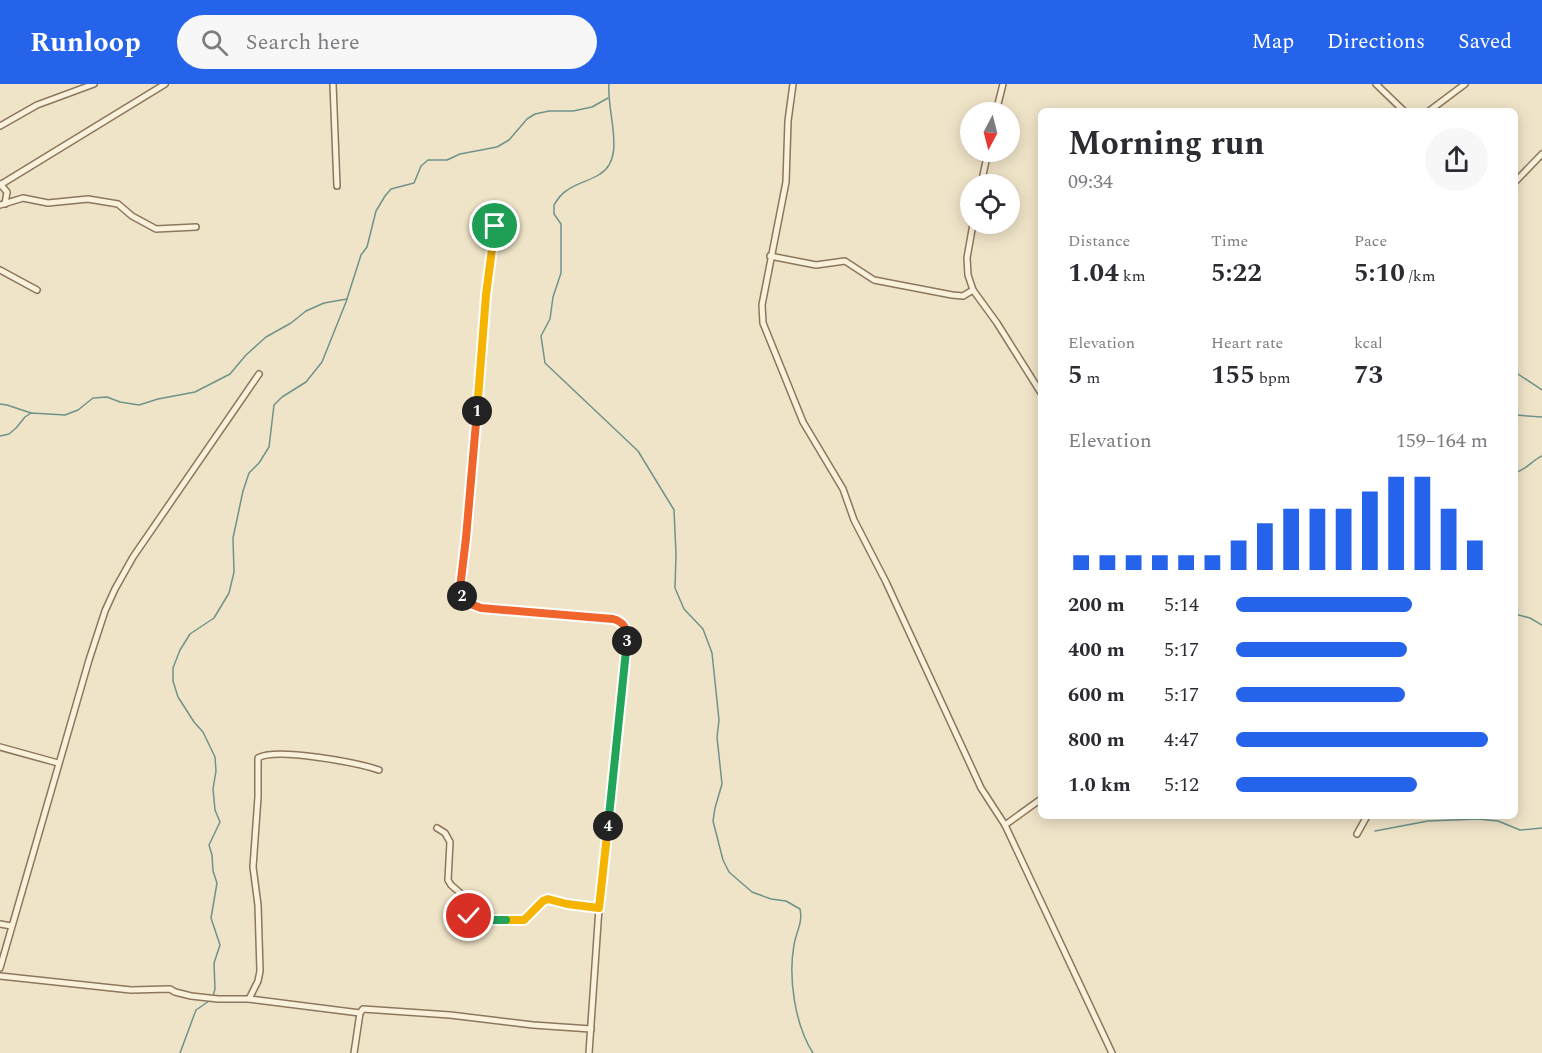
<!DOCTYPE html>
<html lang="en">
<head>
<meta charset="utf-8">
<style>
	body { margin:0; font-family:Spectral,serif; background:#f7f7f7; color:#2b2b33; height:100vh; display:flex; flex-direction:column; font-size:22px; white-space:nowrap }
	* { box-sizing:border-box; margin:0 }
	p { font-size:20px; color:#7c7c81 }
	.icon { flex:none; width:33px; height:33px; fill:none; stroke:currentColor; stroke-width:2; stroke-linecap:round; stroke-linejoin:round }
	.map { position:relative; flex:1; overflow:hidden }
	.side { position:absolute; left:1038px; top:24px; width:480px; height:711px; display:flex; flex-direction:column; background:#fff; border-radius:9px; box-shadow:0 3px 15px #0003 }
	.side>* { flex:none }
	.needle { width:39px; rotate:187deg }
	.controls { position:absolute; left:960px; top:18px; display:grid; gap:12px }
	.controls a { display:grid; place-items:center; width:60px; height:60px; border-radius:50%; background:#fff; box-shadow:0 3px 15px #0003; font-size:30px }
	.pin { position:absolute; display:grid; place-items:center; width:51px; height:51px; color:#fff; margin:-26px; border:3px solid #fff; border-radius:50%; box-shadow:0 2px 6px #0007 }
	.km { position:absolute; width:30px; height:30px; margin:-15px; border-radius:50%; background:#222; color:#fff; font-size:16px; line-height:30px; text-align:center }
	.round { display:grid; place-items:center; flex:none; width:63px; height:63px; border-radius:32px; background:#f7f7f7 }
	.overview { display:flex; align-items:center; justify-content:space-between; height:102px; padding:0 30px }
	h1 { font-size:33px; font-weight:700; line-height:45px }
	.figures { display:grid; grid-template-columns:repeat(3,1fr); gap:9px; height:102px; padding:6px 30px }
	.figures div { display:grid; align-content:center }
	.figures b { font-size:26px; font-weight:700 }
	.figures small { font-size:16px; font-weight:400 }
	.figures p { font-size:16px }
	.chart { height:168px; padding:12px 30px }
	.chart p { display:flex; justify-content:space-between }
	.chart svg { width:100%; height:108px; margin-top:6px; stroke:#2563eb; stroke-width:6 }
	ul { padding:0 30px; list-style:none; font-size:20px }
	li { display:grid; grid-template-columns:96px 72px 1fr; align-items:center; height:45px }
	li i { height:15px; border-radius:8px; background:#2563eb }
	header { display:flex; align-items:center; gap:36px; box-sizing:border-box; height:84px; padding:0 30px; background:#2563eb; color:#fff }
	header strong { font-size:28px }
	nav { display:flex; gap:33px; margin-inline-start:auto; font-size:21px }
	.search { width:420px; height:54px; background:#f7f7f7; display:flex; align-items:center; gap:15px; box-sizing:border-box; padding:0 21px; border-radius:33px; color:#7c7c81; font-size:22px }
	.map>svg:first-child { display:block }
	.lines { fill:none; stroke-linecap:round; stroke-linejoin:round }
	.stream { stroke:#6f938a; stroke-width:1.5 }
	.minor-casing { stroke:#8d765c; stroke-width:8 }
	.minor { stroke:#faf1dc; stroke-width:5 }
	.split-1-casing { stroke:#fff; stroke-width:12 }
	.split-2-casing { stroke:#fff; stroke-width:12 }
	.split-3-casing { stroke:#fff; stroke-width:12 }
	.split-4-casing { stroke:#fff; stroke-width:12 }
	.split-5-casing { stroke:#fff; stroke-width:12 }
	.split-6-casing { stroke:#fff; stroke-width:12 }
	.split-1 { stroke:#f5b400; stroke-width:8 }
	.split-2 { stroke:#f0652b; stroke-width:8 }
	.split-3 { stroke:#f0652b; stroke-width:8 }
	.split-4 { stroke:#22a559; stroke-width:8 }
	.split-5 { stroke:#f5b400; stroke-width:8 }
	.split-6 { stroke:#22a559; stroke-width:8 }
</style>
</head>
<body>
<header>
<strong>Runloop</strong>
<div class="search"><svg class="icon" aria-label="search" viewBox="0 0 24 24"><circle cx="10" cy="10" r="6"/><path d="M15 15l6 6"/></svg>Search here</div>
<nav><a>Map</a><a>Directions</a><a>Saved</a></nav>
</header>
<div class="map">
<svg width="1542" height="969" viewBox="0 0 1542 969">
	<rect width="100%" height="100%" fill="#f0e4c8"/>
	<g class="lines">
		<!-- stream -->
		<g class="stream">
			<path d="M609 0C606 27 627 74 600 90 590 97 576 99 566 107 561 110 557 116 554 121V130L561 140V189L553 213 550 235 541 252 545 279 638 367 674 426 676 470 675 504 684 525 703 545 712 569 719 636 717 653 722 700 715 724 713 737 723 776 729 788 752 808 771 815 786 817 800 825C803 839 796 848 794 861 788 894 795 941 813 969"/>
			<path d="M1515 288 1542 306"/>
			<path d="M0 320 7 321 31 329"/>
			<path d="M1515 331 1542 333"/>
			<path d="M0 352 9 350 16 344 25 333 31 329 65 331 78 326 93 314 107 313 120 318 139 321 158 315 195 308 230 290 246 271 266 253 291 239 306 227 324 219 347 215"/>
			<path d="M1515 389C1527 385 1533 376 1542 372"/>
			<path d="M1515 530 1530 534 1542 541"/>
			<path d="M1375 747 1428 737 1478 735 1498 737 1520 746 1542 744"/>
			<path d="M213 912 215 905 214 879 220 861 211 834 217 799 213 787 212 771 209 761 220 738 215 726 213 705 216 687 215 673 203 648 194 638 178 613 173 597V584L180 566 190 550 214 534 229 509 234 488 233 454 243 407 249 389 259 379 269 363 274 321 282 313 306 298 322 278 346 218 361 171 367 163 376 127 385 112 391 105 414 99 421 82 428 76H447L460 70 497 63 509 56 527 35 535 30 549 27H573L592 23 608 14"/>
			<path d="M180 969 196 926 209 917"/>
		</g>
		<!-- minor casing -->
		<g class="minor-casing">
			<g id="minor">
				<path d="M333 0 337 102"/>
				<path d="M793 0 788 37 786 98 762 221 763 239 803 338 843 405 854 436 886 498 981 704 1005 741 1112 969"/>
				<path d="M1376 0 1404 27"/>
				<path d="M1429 27 1465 0"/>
				<path d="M996 28 1003 0"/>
				<path d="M0 42 37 21 94 0"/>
				<path d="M1515 98 1542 70"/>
				<path d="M0 100 7 108 5 120"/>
				<path d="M981 100 988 68"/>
				<path d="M0 101 165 0"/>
				<path d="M0 121 23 114 48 119 88 115 118 120 132 132 156 145 196 143"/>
				<path d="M973 140 967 174 968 191 973 206 997 239 1041 309"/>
				<path d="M495 142 486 211 466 454 460 504C462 516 469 521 481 523L613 535C622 538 626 542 627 551L599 824 589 969"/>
				<path d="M770 172 816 181 845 177 874 196 952 211 963 212 973 206"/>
				<path d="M0 186 37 206"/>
				<path d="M0 663 58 679"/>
				<path d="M1005 741 1041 715"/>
				<path d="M437 744 445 749 450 758 448 796 451 801 466 814 469 832 472 835 524 836 543 817 548 815 567 820 599 824"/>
				<path d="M1357 750 1367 732"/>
				<path d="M0 840 11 842"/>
				<path d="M0 884 89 576 105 527 115 505 133 473 259 290"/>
				<path d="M0 892 131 906 170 905 175 908 191 912 218 915H249L360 929 363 925 450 931 533 941 591 945"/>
				<path d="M249 915 258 897 260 887 258 821 253 783 258 713V674C276 663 358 679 379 686"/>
				<path d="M354 969 360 929"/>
			</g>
		</g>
		<!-- minor -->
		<use href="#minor" class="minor"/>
	</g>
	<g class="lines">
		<!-- split-1 casing -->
		<g class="split-1-casing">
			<path id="split-1" d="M477 327 486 211 495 142"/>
		</g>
		<!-- split-2 casing -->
		<g class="split-2-casing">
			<path id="split-2" d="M462 512 460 504 466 454 477 327"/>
		</g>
		<!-- split-3 casing -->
		<g class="split-3-casing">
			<path id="split-3" d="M462 512 468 519 481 524 613 535C624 538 628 545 627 557"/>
		</g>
		<!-- split-4 casing -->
		<g class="split-4-casing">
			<path id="split-4" d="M608 742 627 557"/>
		</g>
		<!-- split-5 casing -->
		<g class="split-5-casing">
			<path id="split-5" d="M506 836H524L543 817 548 815 567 820 599 824 608 742"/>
		</g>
		<!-- split-6 casing -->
		<g class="split-6-casing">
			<path id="split-6" d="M469 832 476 836H506"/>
		</g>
		<!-- split-1 -->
		<use href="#split-1" class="split-1"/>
		<!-- split-2 -->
		<use href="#split-2" class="split-2"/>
		<!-- split-3 -->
		<use href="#split-3" class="split-3"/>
		<!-- split-4 -->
		<use href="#split-4" class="split-4"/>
		<!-- split-5 -->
		<use href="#split-5" class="split-5"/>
		<!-- split-6 -->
		<use href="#split-6" class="split-6"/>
	</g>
</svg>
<div class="controls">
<a><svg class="needle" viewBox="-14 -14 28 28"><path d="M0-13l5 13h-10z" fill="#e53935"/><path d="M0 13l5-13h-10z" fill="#7c7c81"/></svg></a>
<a><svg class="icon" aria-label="locate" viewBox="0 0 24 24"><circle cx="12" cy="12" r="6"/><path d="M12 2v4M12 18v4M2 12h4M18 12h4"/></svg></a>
</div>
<div class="pin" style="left:495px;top:142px;background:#1e9e55"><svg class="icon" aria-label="arrive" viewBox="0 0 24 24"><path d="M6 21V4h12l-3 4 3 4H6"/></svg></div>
<div class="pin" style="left:469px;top:832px;background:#d93025"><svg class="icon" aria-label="check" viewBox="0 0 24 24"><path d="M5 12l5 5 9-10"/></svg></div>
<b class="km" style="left:477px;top:327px">1</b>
<b class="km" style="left:462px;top:512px">2</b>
<b class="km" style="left:627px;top:557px">3</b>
<b class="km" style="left:608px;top:742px">4</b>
<section class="side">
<div class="overview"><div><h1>Morning run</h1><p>09:34</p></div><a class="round"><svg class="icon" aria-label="share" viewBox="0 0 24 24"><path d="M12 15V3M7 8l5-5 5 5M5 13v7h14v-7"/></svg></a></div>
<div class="figures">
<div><p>Distance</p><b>1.04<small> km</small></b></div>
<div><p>Time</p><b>5:22</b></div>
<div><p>Pace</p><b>5:10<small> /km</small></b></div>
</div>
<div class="figures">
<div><p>Elevation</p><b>5<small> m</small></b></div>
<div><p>Heart rate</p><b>155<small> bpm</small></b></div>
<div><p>kcal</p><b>73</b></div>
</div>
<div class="chart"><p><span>Elevation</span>159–164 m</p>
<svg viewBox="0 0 160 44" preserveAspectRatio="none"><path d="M5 44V38M15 44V38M25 44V38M35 44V38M45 44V38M55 44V38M65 44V32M75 44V25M85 44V19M95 44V19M105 44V19M115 44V12M125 44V6M135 44V6M145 44V19M155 44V32"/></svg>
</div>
<ul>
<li><b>200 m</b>5:14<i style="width:70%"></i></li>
<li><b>400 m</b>5:17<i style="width:68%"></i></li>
<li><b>600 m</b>5:17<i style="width:67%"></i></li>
<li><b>800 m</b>4:47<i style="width:100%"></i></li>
<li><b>1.0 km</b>5:12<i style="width:72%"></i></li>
</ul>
</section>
</div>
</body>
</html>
